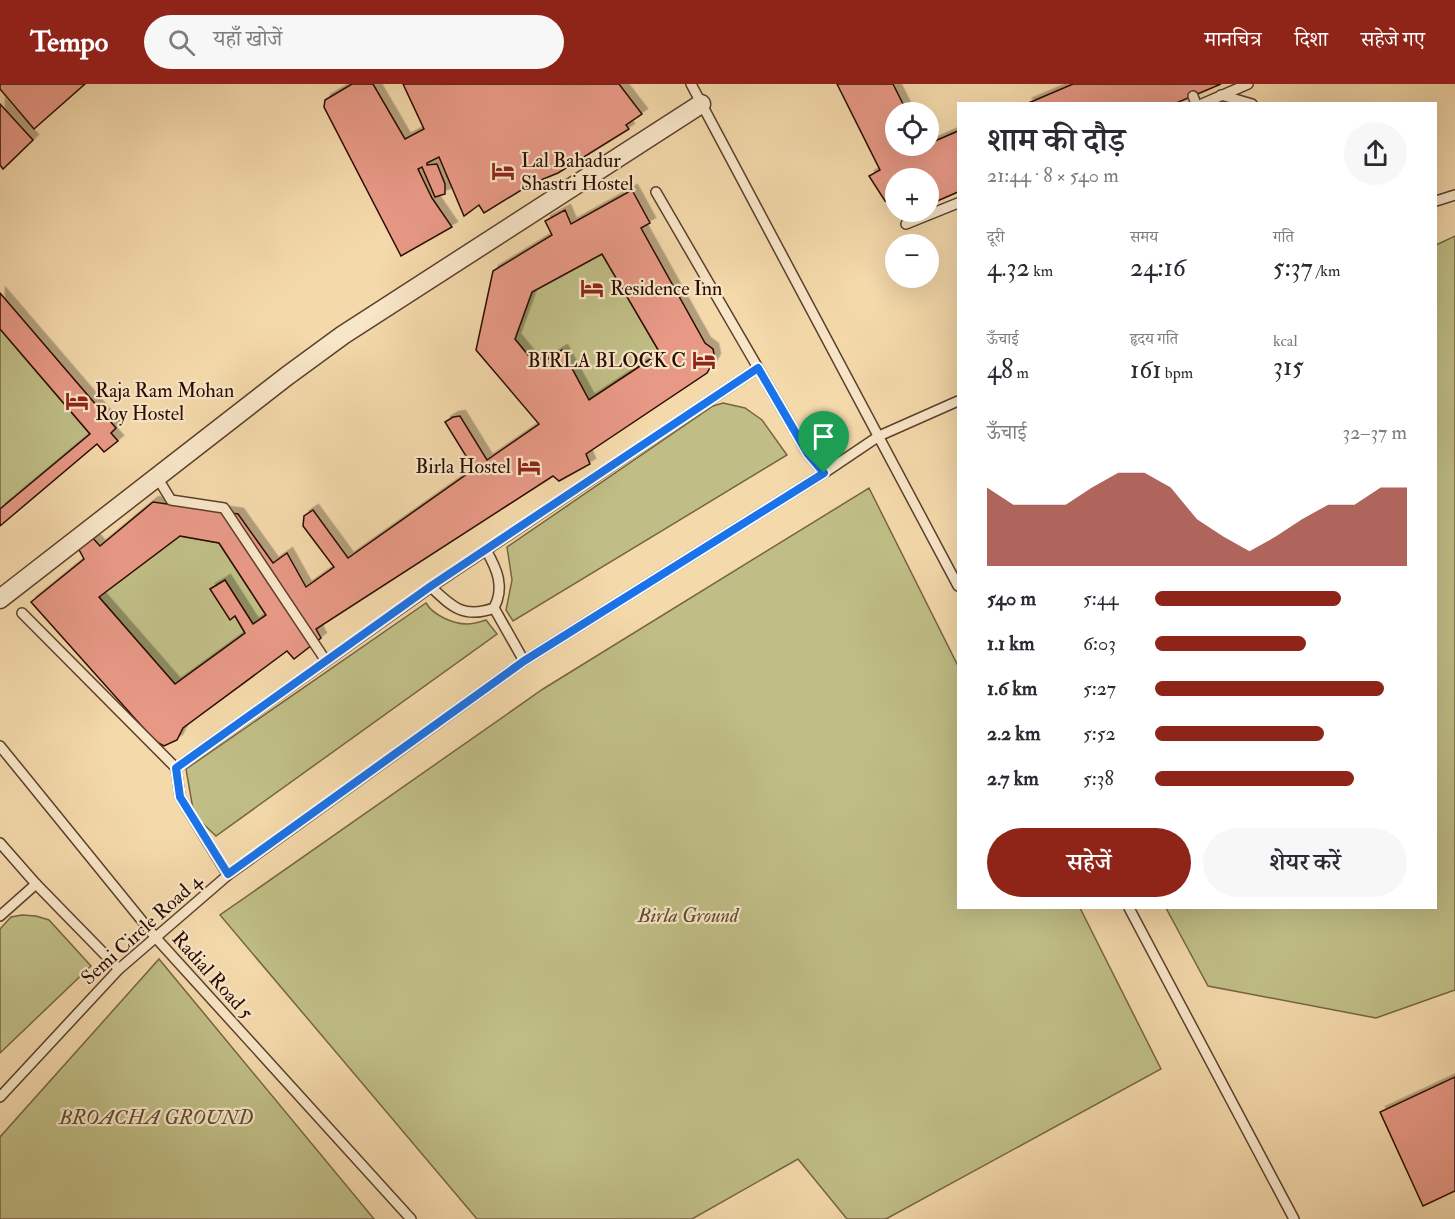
<!DOCTYPE html>
<html lang="hi">
<head>
<meta charset="utf-8">
<style>
	body { margin:0; font-family:"IM FELL Double Pica","Noto Serif Devanagari",serif; background:#f7f7f7; color:#2b2b33; height:100vh; display:flex; flex-direction:column; font-size:22px; white-space:nowrap }
	* { box-sizing:border-box; margin:0 }
	p { font-size:20px; color:#7c7c81 }
	.icon { flex:none; width:33px; height:33px; fill:none; stroke:currentColor; stroke-width:2; stroke-linecap:round; stroke-linejoin:round }
	.map { position:relative; flex:1; overflow:hidden }
	.sheet { position:absolute; left:957px; top:18px; width:480px; height:807px; display:flex; flex-direction:column; background:#fff; border-radius:0px; box-shadow:0 6px 24px #0002 }
	.sheet>* { flex:none }
	.tools { position:absolute; left:885px; top:18px; display:grid; gap:12px }
	.tools a { display:grid; place-items:center; width:54px; height:54px; border-radius:50%; background:#fff; box-shadow:0 6px 24px #0002; font-size:30px }
	.pin { position:absolute; display:grid; place-items:center; width:51px; height:51px; color:#fff; margin:-62px -26px; border-radius:50% 50% 50% 0; rotate:-45deg; box-shadow:0 0 6px #0007 }
	.pin .icon { rotate:45deg }
	.round { display:grid; place-items:center; flex:none; width:63px; height:63px; border-radius:32px; background:#f7f7f7 }
	.summary { display:flex; align-items:center; justify-content:space-between; height:102px; padding:0 30px }
	h1 { font-size:33px; font-weight:600; line-height:45px }
	.figures { display:grid; grid-template-columns:repeat(3,1fr); gap:9px; height:102px; padding:6px 30px }
	.figures div { display:grid; align-content:center }
	.figures b { font-size:26px; font-weight:600 }
	.figures small { font-size:16px; font-weight:400 }
	.figures p { font-size:16px }
	.chart { height:168px; padding:12px 30px }
	.chart p { display:flex; justify-content:space-between }
	.chart svg { width:100%; height:108px; margin-top:6px; fill:#8f2418; opacity:.7 }
	.cta { display:flex; gap:12px; margin-top:auto; padding:12px 30px }
	.cta a { flex:1; height:69px; border-radius:36px; background:#8f2418; color:#fff; font-size:24px; font-weight:600; line-height:69px; text-align:center }
	.cta a+a { background:#f7f7f7; color:#2b2b33 }
	ul { padding:0 30px; list-style:none; font-size:20px }
	li { display:grid; grid-template-columns:96px 72px 1fr; align-items:center; height:45px }
	li i { height:15px; border-radius:8px; background:#8f2418 }
	header { display:flex; align-items:center; gap:36px; box-sizing:border-box; height:84px; padding:0 30px; background:#8f2418; color:#fff }
	header strong { font-size:28px }
	nav { display:flex; gap:33px; margin-inline-start:auto; font-size:21px }
	.search { width:420px; height:54px; background:#f7f7f7; display:flex; align-items:center; gap:15px; box-sizing:border-box; padding:0 21px; border-radius:33px; color:#7c7c81; font-size:22px }
	.map>svg:first-child { display:block }
	.green { fill:#c0be86; stroke:#756543; stroke-width:1.5 }
	.building { fill:#e89986; stroke:#2a0c00; stroke-width:1.5; fill-rule:evenodd; filter:url(#shadow) }
	.lines { fill:none; stroke-linecap:round; stroke-linejoin:round }
	.lane-casing { stroke:#5c3f2b; stroke-width:12 }
	.street-casing { stroke:#5c3f2b; stroke-width:21 }
	.lane { stroke:#f8e6c8; stroke-width:9 }
	.street { stroke:#f8e6c8; stroke-width:18 }
	.route-casing { stroke:#fff; stroke-width:12 }
	.route { stroke:#1a73e8; stroke-width:8 }
	.labels { text-anchor:middle; stroke-width:4.5; stroke-linejoin:round; paint-order:stroke }
	.poi-label { font-size:20px; fill:#2a0c00; stroke:#f8e6c8; text-anchor:start }
	.park-label { font-size:20px; font-style:italic; fill:#5e4a2f; stroke:#f8e6c8 }
	.street-label { font-size:20px; fill:#2a0c00; stroke:#f8e6c8 }
</style>
</head>
<body>
<header>
<strong>Tempo</strong>
<div class="search"><svg class="icon" aria-label="search" viewBox="0 0 24 24"><circle cx="10" cy="10" r="6"/><path d="M15 15l6 6"/></svg>यहाँ खोजें</div>
<nav><a>मानचित्र</a><a>दिशा</a><a>सहेजे गए</a></nav>
</header>
<div class="map">
<svg width="1455" height="1135" viewBox="0 0 1455 1135">
	<defs>
		<filter id="shadow"><feDropShadow dx="5.5" dy="-5.5" stdDeviation="0" flood-color="#0004"/></filter>
	</defs>
	<rect width="100%" height="100%" fill="#f4d9ab"/>
	<filter id="stains"><feTurbulence type="fractalNoise" baseFrequency=".00333" numOctaves="4"/><feColorMatrix values="0 0 0 0 .2 0 0 0 0 .09 0 0 0 0 .02 0 0 0 .5 -.17"/></filter>
	<radialGradient id="worn" r=".72"><stop offset=".6" stop-color="#630" stop-opacity="0"/><stop offset="1" stop-color="#630" stop-opacity=".3"/></radialGradient>
	<!-- green -->
	<g class="green">
		<path d="M1455 152V906L1376 934 1208 902 1166 824H1436V161Z"/>
		<path d="M602 170 660 269 589 316 562 266 537 282 515 255 532 208Z"/>
		<path d="M0 245 90 350 0 425Z"/>
		<path d="M723 319 745 324 762 336 787 371 513 537 506 526 512 496 507 463 713 322Z"/>
		<path d="M869 404 958 582V824H1080L1161 985 886 1135H847L798 1075 692 1135H477L220 831 543 605Z"/>
		<path d="M180 452 219 459 266 531 253 540 225 496 210 505 235 532 245 549 175 600 99 513Z"/>
		<path d="M426 519C433 531 453 540 467 540 474 540 480 538 486 536L497 550 216 752 194 731 186 685Z"/>
		<path d="M22 831 36 832 49 836 91 882 0 969V845L11 833Z"/>
		<path d="M159 875 374 1135H0V1053Z"/>
	</g>
	<!-- building -->
	<g class="building">
		<path d="M0 0H85L34 45 0 5Z"/>
		<path d="M352 0H373L405 55 424 45 403 0H619L642 30 626 41 629 45 558 89 531 100 484 129 479 121 464 132 439 73 427 79V81L437 80 445 100V110L435 113 422 83 418 85 432 114 452 143 401 172 324 23 325 16Z"/>
		<path d="M837 0H893L907 28H896V62H928V60L958 47V108L928 121V94H896V122L885 117 869 92 880 86Z"/>
		<path d="M1073 0H1221L1174 20H1026Z"/>
		<path d="M0 20 33 56 3 85 0 81Z"/>
		<path d="M632 106 650 139 641 144 705 259 713 265 715 275 707 289 586 370 590 380 559 397 553 392 316 545 321 554 294 575 287 567 183 644 177 656 164 662 155 657 31 518 84 475 77 462 90 451 100 462 153 418 238 430 273 479 287 469 306 503 334 483 303 442 304 432 313 426 348 474 474 385 445 338 453 333 460 332 487 376 539 340 476 266 493 187 552 151 545 137 565 126 571 140ZM602 170 660 269 589 316 562 266 537 282 515 255 532 208ZM180 452 219 459 266 531 253 540 225 496 210 505 230 536 235 532 245 549 175 600 99 513Z"/>
		<path d="M0 209 116 344 111 349 118 357 104 368 97 360 0 442V425L90 350 0 245Z"/>
		<path d="M1455 993V1107L1423 1122 1380 1028Z"/>
	</g>
	<g class="lines">
		<!-- lane casing -->
		<g class="lane-casing">
			<g id="lane">
				<path d="M691 0 958 502"/>
				<path d="M1221 11 1252 20"/>
				<path d="M1193 12 1196 20"/>
				<path d="M1202 20 1248 0"/>
				<path d="M656 108 808 370 824 389"/>
				<path d="M1436 117 1455 111"/>
				<path d="M906 140 958 119"/>
				<path d="M157 393 171 416 224 424 326 577"/>
				<path d="M431 503C452 523 464 535 494 524 505 503 497 485 486 466"/>
				<path d="M494 524 524 577"/>
				<path d="M22 529 176 684"/>
				<path d="M0 662 156 854 411 1135"/>
				<path d="M0 759 36 800 119 885"/>
				<path d="M228 791 180 713 176 684 431 503 758 284"/>
				<path d="M1129 824 1294 1135"/>
				<path d="M0 832 36 800"/>
				<path d="M0 1013 119 885 228 791 524 577 824 389 879 352 958 317"/>
			</g>
		</g>
		<!-- street casing -->
		<g class="street-casing">
			<path id="street" d="M0 515 287 292 343 251 701 20"/>
		</g>
		<!-- lane -->
		<use href="#lane" class="lane"/>
		<!-- street -->
		<use href="#street" class="street"/>
	</g>
	<g class="lines">
		<!-- route casing -->
		<g class="route-casing">
			<path id="route" d="M758 284 808 370 824 389 524 577 228 790 180 713 176 684 431 502Z"/>
		</g>
		<!-- route -->
		<use href="#route" class="route"/>
	</g>
	<!-- icons -->
	<defs>
		<g id="hotel-bare" transform="scale(1.8)"><path d="M-6-4.5h1.5V1H6V5H4.5V3h-9V5H-6ZM-4 0a1.8 1.8 0 1 1 3.6 0ZM.5 0V-2.5h3Q6-2.5 6 0Z" fill="#8f2418" stroke="#f8e6c8" stroke-width="2.5" paint-order="stroke"/></g>
	</defs>
	<g fill-rule="evenodd">
		<use href="#hotel-bare" x="503" y="87"/>
		<use href="#hotel-bare" x="592" y="204"/>
		<use href="#hotel-bare" x="704" y="276"/>
		<use href="#hotel-bare" x="77" y="317"/>
		<use href="#hotel-bare" x="529" y="382"/>
	</g>
	<g class="labels">
		<!-- poi labels -->
		<g class="poi-label">
			<text x="521" y="83">Lal Bahadur<tspan x="521" dy="23">Shastri Hostel</tspan></text>
			<text x="610" y="211">Residence Inn</text>
			<text x="686" y="283" text-anchor="end">BIRLA BLOCK C</text>
			<text x="95" y="313">Raja Ram Mohan<tspan x="95" dy="23">Roy Hostel</tspan></text>
			<text x="511" y="389" text-anchor="end">Birla Hostel</text>
		</g>
		<!-- park labels -->
		<g class="park-label">
			<text x="688" y="838">Birla Ground</text>
			<text x="156" y="1040">BROACHA GROUND</text>
		</g>
		<!-- street labels -->
		<g class="street-label">
			<text transform="translate(141 845) rotate(-42)" y="7">Semi Circle Road 4</text>
			<text transform="translate(213 891) rotate(48)" y="7">Radial Road 5</text>
		</g>
	</g>
	<rect width="100%" height="100%" filter="url(#stains)"/>
	<rect width="100%" height="100%" fill="url(#worn)"/>
</svg>
<div class="tools">
<a><svg class="icon" aria-label="locate" viewBox="0 0 24 24"><circle cx="12" cy="12" r="6"/><path d="M12 2v4M12 18v4M2 12h4M18 12h4"/></svg></a>
<a>+</a>
<a>−</a>
</div>
<div class="pin" style="left:824px;top:389px;background:#1e9e55"><svg class="icon" aria-label="arrive" viewBox="0 0 24 24"><path d="M6 21V4h12l-3 4 3 4H6"/></svg></div>
<section class="sheet">
<div class="summary"><div><h1>शाम की दौड़</h1><p>21:44 · 8 × 540 m</p></div><a class="round"><svg class="icon" aria-label="share" viewBox="0 0 24 24"><path d="M12 15V3M7 8l5-5 5 5M5 13v7h14v-7"/></svg></a></div>
<div class="figures">
<div><p>दूरी</p><b>4.32<small> km</small></b></div>
<div><p>समय</p><b>24:16</b></div>
<div><p>गति</p><b>5:37<small> /km</small></b></div>
</div>
<div class="figures">
<div><p>ऊँचाई</p><b>48<small> m</small></b></div>
<div><p>हृदय गति</p><b>161<small> bpm</small></b></div>
<div><p>kcal</p><b>315</b></div>
</div>
<div class="chart"><p><span>ऊँचाई</span>32–37 m</p>
<svg viewBox="0 0 160 44" preserveAspectRatio="none"><path d="M0 44V12L10 19L20 19L30 19L40 12L50 6L60 6L70 12L80 25L90 32L100 38L110 32L120 25L130 19L140 19L150 12L160 12V44z"/></svg>
</div>
<ul>
<li><b>540 m</b>5:44<i style="width:74%"></i></li>
<li><b>1.1 km</b>6:03<i style="width:60%"></i></li>
<li><b>1.6 km</b>5:27<i style="width:91%"></i></li>
<li><b>2.2 km</b>5:52<i style="width:67%"></i></li>
<li><b>2.7 km</b>5:38<i style="width:79%"></i></li>
</ul>
<div class="cta"><a>सहेजें</a><a>शेयर करें</a></div>
</section>
</div>
</body>
</html>
